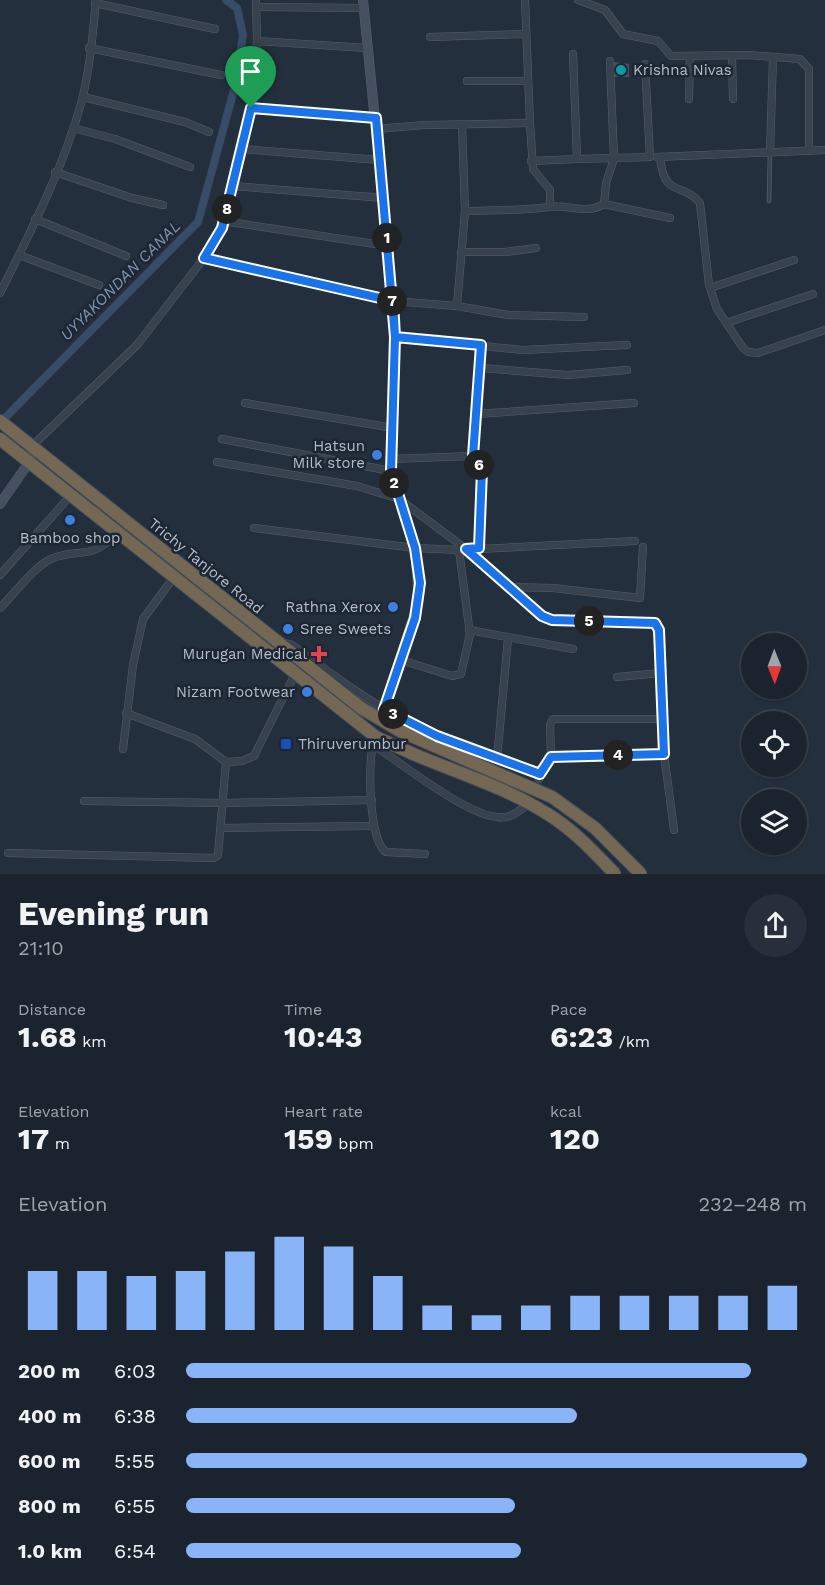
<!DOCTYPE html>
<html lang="en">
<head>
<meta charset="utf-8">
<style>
	body { margin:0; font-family:"Work Sans",sans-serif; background:#282f3a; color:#f1f3f6; height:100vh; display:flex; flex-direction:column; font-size:22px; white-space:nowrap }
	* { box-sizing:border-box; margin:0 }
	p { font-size:20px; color:#a0a4aa }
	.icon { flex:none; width:33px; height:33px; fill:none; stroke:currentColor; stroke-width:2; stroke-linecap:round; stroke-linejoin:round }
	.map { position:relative; height:874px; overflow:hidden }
	.panel { display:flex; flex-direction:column; background:#1b232e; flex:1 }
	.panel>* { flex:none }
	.needle { width:39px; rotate:179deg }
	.buttons { position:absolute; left:741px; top:633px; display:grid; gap:12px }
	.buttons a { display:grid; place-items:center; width:66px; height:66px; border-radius:50%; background:#1b232e; box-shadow:0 2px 4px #0004,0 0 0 2px #39404a; font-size:30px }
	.pin { position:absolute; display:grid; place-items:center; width:51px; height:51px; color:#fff; margin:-62px -26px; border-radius:50% 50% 50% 0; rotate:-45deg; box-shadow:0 0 6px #0007 }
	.pin .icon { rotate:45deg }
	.km { position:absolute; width:30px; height:30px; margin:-15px; border-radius:50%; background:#222; color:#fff; font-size:16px; line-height:30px; text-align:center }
	.round { display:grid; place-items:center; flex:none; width:63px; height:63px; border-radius:32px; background:#282f3a }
	.summary { display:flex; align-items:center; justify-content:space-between; height:102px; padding:0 18px }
	h1 { font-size:33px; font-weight:700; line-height:45px }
	.stats { display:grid; grid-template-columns:repeat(3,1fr); gap:9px; height:102px; padding:6px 18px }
	.stats div { display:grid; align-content:center }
	.stats b { font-size:30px; font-weight:700 }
	.stats small { font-size:16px; font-weight:400 }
	.stats p { font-size:16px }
	.chart { height:168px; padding:12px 18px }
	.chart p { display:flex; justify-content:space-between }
	.chart svg { width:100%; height:108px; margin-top:6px; stroke:#8ab4f8; stroke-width:6 }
	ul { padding:0 18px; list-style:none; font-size:20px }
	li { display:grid; grid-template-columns:96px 72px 1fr; align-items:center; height:45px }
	li i { height:15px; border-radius:8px; background:#8ab4f8 }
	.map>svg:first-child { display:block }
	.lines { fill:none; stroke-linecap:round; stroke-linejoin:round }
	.canal { stroke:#394c67; stroke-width:8 }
	.building { fill:#455162 }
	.lane-casing { stroke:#565f6c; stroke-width:4.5 }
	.street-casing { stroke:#565f6c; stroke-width:8 }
	.secondary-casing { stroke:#565f6c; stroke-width:10 }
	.highway-casing { stroke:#434c59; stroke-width:14 }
	.lane { stroke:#38414e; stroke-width:3 }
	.street { stroke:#38414e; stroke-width:7 }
	.secondary { stroke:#465061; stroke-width:9 }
	.highway { stroke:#746855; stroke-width:12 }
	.highway-bridge-casing { stroke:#434c59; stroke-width:14; stroke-linecap:butt }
	.highway-bridge { stroke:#746855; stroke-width:12 }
	.route-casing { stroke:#fff; stroke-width:12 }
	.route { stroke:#1a73e8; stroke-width:8 }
	.culture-dot { fill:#0f9aa8; stroke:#1d2633; stroke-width:2 }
	.shop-dot { fill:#3f7fe0; stroke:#1d2633; stroke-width:2 }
	.health-dot { fill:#e0444e; stroke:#1d2633; stroke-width:2 }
	.transit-dot { fill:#1a4fb4; stroke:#1d2633; stroke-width:2 }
	.labels { text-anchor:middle; stroke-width:5; stroke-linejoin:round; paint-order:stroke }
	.poi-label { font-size:15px; fill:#b4bcc9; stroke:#1d2633; text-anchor:end }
	.street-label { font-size:15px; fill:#b4bcc9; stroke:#1d2633 }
	.water-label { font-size:16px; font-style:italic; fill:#7c92b1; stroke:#1d2633 }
</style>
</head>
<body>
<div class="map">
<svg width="825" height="874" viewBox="0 0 825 874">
	<rect width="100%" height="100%" fill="#242f3e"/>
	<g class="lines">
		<!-- canal -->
		<path class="canal" d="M0 423 198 222 235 86 243 35 237 8 226 0"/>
	</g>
	<!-- building -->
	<path class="building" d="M614 62 629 64V77H614Z"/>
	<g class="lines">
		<!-- lane casing -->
		<g class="lane-casing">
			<path id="lane" d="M769 201 770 154"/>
		</g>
		<!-- street casing -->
		<g class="street-casing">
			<g id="street">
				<path d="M578 0 605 10 623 34 658 41 671 56 749 55 800 59 809 69V151"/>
				<path d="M95 3 215 29"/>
				<path d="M257 7 364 8"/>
				<path d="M430 37 526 34"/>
				<path d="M257 41 367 48"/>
				<path d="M89 48 221 75"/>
				<path d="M573 54 577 159 650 157 645 64"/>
				<path d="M732 57 733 99"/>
				<path d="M467 81H528"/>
				<path d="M83 97 185 122 209 132"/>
				<path d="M689 99 690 57"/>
				<path d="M251 108 376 119"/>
				<path d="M530 123 533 169 550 190V207"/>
				<path d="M73 128 115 139 190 167"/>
				<path d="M376 129 424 125 530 123 525 0"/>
				<path d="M242 149 379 160"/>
				<path d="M770 153 773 57"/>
				<path d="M657 157 825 150"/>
				<path d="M660 157C664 199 682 181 700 203L709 285 717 309 743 348 748 352 758 353 825 330"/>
				<path d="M531 161 577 159"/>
				<path d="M55 172 132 198 163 205"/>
				<path d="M233 186 384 198"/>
				<path d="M604 204 670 218"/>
				<path d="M465 211C493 210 521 211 549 207 568 204 586 215 604 204L606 183 614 159 610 61"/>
				<path d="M35 219 126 256"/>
				<path d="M223 221 388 246"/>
				<path d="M461 252H505L536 248"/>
				<path d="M19 255 99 285"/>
				<path d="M204 258 393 301 457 306 465 211 462 125"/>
				<path d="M710 288 794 260"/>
				<path d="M0 293C31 231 64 167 82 100 90 68 93 32 96 0"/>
				<path d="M457 306 508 315 584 317"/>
				<path d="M726 323 813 294"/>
				<path d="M395 337 522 350 627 345"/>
				<path d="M481 368 568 375 627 370"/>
				<path d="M245 403 393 428"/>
				<path d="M477 414 481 345"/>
				<path d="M222 439 391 471"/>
				<path d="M33 445 137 345 204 258 222 228 251 108 257 41 256 0"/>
				<path d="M473 456 482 470 479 548"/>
				<path d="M391 459 473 456 477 414 634 403"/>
				<path d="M217 462 357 486 399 499 466 549 542 616 552 620 648 621 655 623 659 630 664 754 674 830"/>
				<path d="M254 528 415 548 459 550 635 541"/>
				<path d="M0 575 72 494"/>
				<path d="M507 587 553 588 640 598 643 547"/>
				<path d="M0 608C13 595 35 566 51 559 81 546 87 563 118 533"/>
				<path d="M469 630 573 649"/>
				<path d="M284 643 292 645C329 672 366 700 407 722 448 745 495 759 540 773"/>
				<path d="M401 660 452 676 461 674 470 634 459 550"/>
				<path d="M617 677 661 673"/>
				<path d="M126 713 195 739 226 762"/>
				<path d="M374 742C367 760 369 842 386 852L425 854"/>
				<path d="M372 744C402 764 465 814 497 817 508 819 515 814 523 808"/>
				<path d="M123 749 133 665 143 619 174 577"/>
				<path d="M551 757 550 725 553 719H664"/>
				<path d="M497 759 508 638"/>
				<path d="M539 779 551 757 664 754"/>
				<path d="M84 801 223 803 372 800"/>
				<path d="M221 828 374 826"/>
				<path d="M8 853 214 858 218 855 226 762 242 761 254 756 296 672"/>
			</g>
		</g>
		<!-- secondary casing -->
		<g class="secondary-casing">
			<g id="secondary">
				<path d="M363 0 393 301 395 337 391 471 415 548 419 600 384 709"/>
				<path d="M0 504 30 461 33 445"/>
			</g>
		</g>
		<!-- highway casing -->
		<g class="highway-casing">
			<g id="highway">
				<path d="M0 421 361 708 400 731"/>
				<path d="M0 439 376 737 411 753"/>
			</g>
		</g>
		<!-- lane -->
		<use href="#lane" class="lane"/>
		<!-- street -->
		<use href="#street" class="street"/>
		<!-- secondary -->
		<use href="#secondary" class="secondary"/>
		<!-- highway -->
		<use href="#highway" class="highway"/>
		<!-- highway-bridge casing -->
		<g class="highway-bridge-casing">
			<g id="highway-bridge">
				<path d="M400 731 552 797 595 828 641 874"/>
				<path d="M411 753C455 772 505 787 546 813 573 829 594 852 615 874"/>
			</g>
		</g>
		<!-- highway-bridge -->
		<use href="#highway-bridge" class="highway-bridge"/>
	</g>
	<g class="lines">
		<!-- route casing -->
		<g class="route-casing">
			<path id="route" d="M251 108 376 118 395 337 391 471 415 548 420 583 415 618 384 709 437 736 540 774 551 757 664 754 659 630 655 623 552 620 542 616 466 549 479 548 482 470 473 456 481 345 395 337 393 301 204 258 222 228 251 108"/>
		</g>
		<!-- route -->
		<use href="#route" class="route"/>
	</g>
	<!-- markers -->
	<circle class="culture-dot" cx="621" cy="70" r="6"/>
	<g class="shop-dot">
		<circle cx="377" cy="455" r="6"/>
		<circle cx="70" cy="520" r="6"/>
		<circle cx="393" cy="607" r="6"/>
		<circle cx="288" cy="629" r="6"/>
		<circle cx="307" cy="692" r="6"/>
	</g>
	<path class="health-dot" d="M316 645h6v6h6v6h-6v6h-6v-6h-6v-6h6z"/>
	<rect class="transit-dot" x="280" y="738" width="12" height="12" rx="3"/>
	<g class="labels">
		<!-- poi labels -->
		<g class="poi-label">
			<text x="633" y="75" text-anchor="start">Krishna Nivas</text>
			<text x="365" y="451">Hatsun<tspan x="365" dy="17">Milk store</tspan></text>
			<text x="70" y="543" text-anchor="middle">Bamboo shop</text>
			<text x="381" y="612">Rathna Xerox</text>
			<text x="300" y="634" text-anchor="start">Sree Sweets</text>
			<text x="307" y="659">Murugan Medical</text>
			<text x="295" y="697">Nizam Footwear</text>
			<text x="298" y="749" text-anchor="start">Thiruverumbur</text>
		</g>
		<!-- street labels -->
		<g class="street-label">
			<text transform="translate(206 566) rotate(39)" y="5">Trichy Tanjore Road</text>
		</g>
		<!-- water labels -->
		<g class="water-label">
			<text transform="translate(120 280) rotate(-45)" y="6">UYYAKONDAN CANAL</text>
		</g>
	</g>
</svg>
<div class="buttons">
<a><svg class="needle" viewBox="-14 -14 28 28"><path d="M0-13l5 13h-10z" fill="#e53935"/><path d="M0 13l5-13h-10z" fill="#a0a4aa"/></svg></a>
<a><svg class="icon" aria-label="locate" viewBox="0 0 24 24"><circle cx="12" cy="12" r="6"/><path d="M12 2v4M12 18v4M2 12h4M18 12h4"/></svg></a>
<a><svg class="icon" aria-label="layers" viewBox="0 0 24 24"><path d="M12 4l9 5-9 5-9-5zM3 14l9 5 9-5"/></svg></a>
</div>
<div class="pin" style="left:251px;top:108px;background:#1e9e55"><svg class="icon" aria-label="arrive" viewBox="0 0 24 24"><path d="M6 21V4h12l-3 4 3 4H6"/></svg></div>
<b class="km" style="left:387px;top:238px">1</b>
<b class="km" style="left:394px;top:483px">2</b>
<b class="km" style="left:393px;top:714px">3</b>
<b class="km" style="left:618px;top:755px">4</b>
<b class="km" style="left:589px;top:621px">5</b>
<b class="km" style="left:479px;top:465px">6</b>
<b class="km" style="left:392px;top:301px">7</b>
<b class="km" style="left:227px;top:209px">8</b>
</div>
<section class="panel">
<div class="summary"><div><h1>Evening run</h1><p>21:10</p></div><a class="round"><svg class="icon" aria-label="share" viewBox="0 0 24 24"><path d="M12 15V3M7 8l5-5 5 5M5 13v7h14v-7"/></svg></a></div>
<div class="stats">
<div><p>Distance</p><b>1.68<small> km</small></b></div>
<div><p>Time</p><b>10:43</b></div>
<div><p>Pace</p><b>6:23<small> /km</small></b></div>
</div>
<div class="stats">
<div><p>Elevation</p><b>17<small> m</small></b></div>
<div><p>Heart rate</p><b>159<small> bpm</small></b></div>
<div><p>kcal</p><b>120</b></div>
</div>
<div class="chart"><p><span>Elevation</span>232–248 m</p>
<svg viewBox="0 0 160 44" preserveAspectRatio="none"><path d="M5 44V20M15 44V20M25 44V22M35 44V20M45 44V12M55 44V6M65 44V10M75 44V22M85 44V34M95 44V38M105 44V34M115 44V30M125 44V30M135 44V30M145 44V30M155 44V26"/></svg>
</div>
<ul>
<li><b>200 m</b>6:03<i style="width:91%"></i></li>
<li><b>400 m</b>6:38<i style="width:63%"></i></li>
<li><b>600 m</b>5:55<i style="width:100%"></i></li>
<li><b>800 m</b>6:55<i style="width:53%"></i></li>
<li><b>1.0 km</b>6:54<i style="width:54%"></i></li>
</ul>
</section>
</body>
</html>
